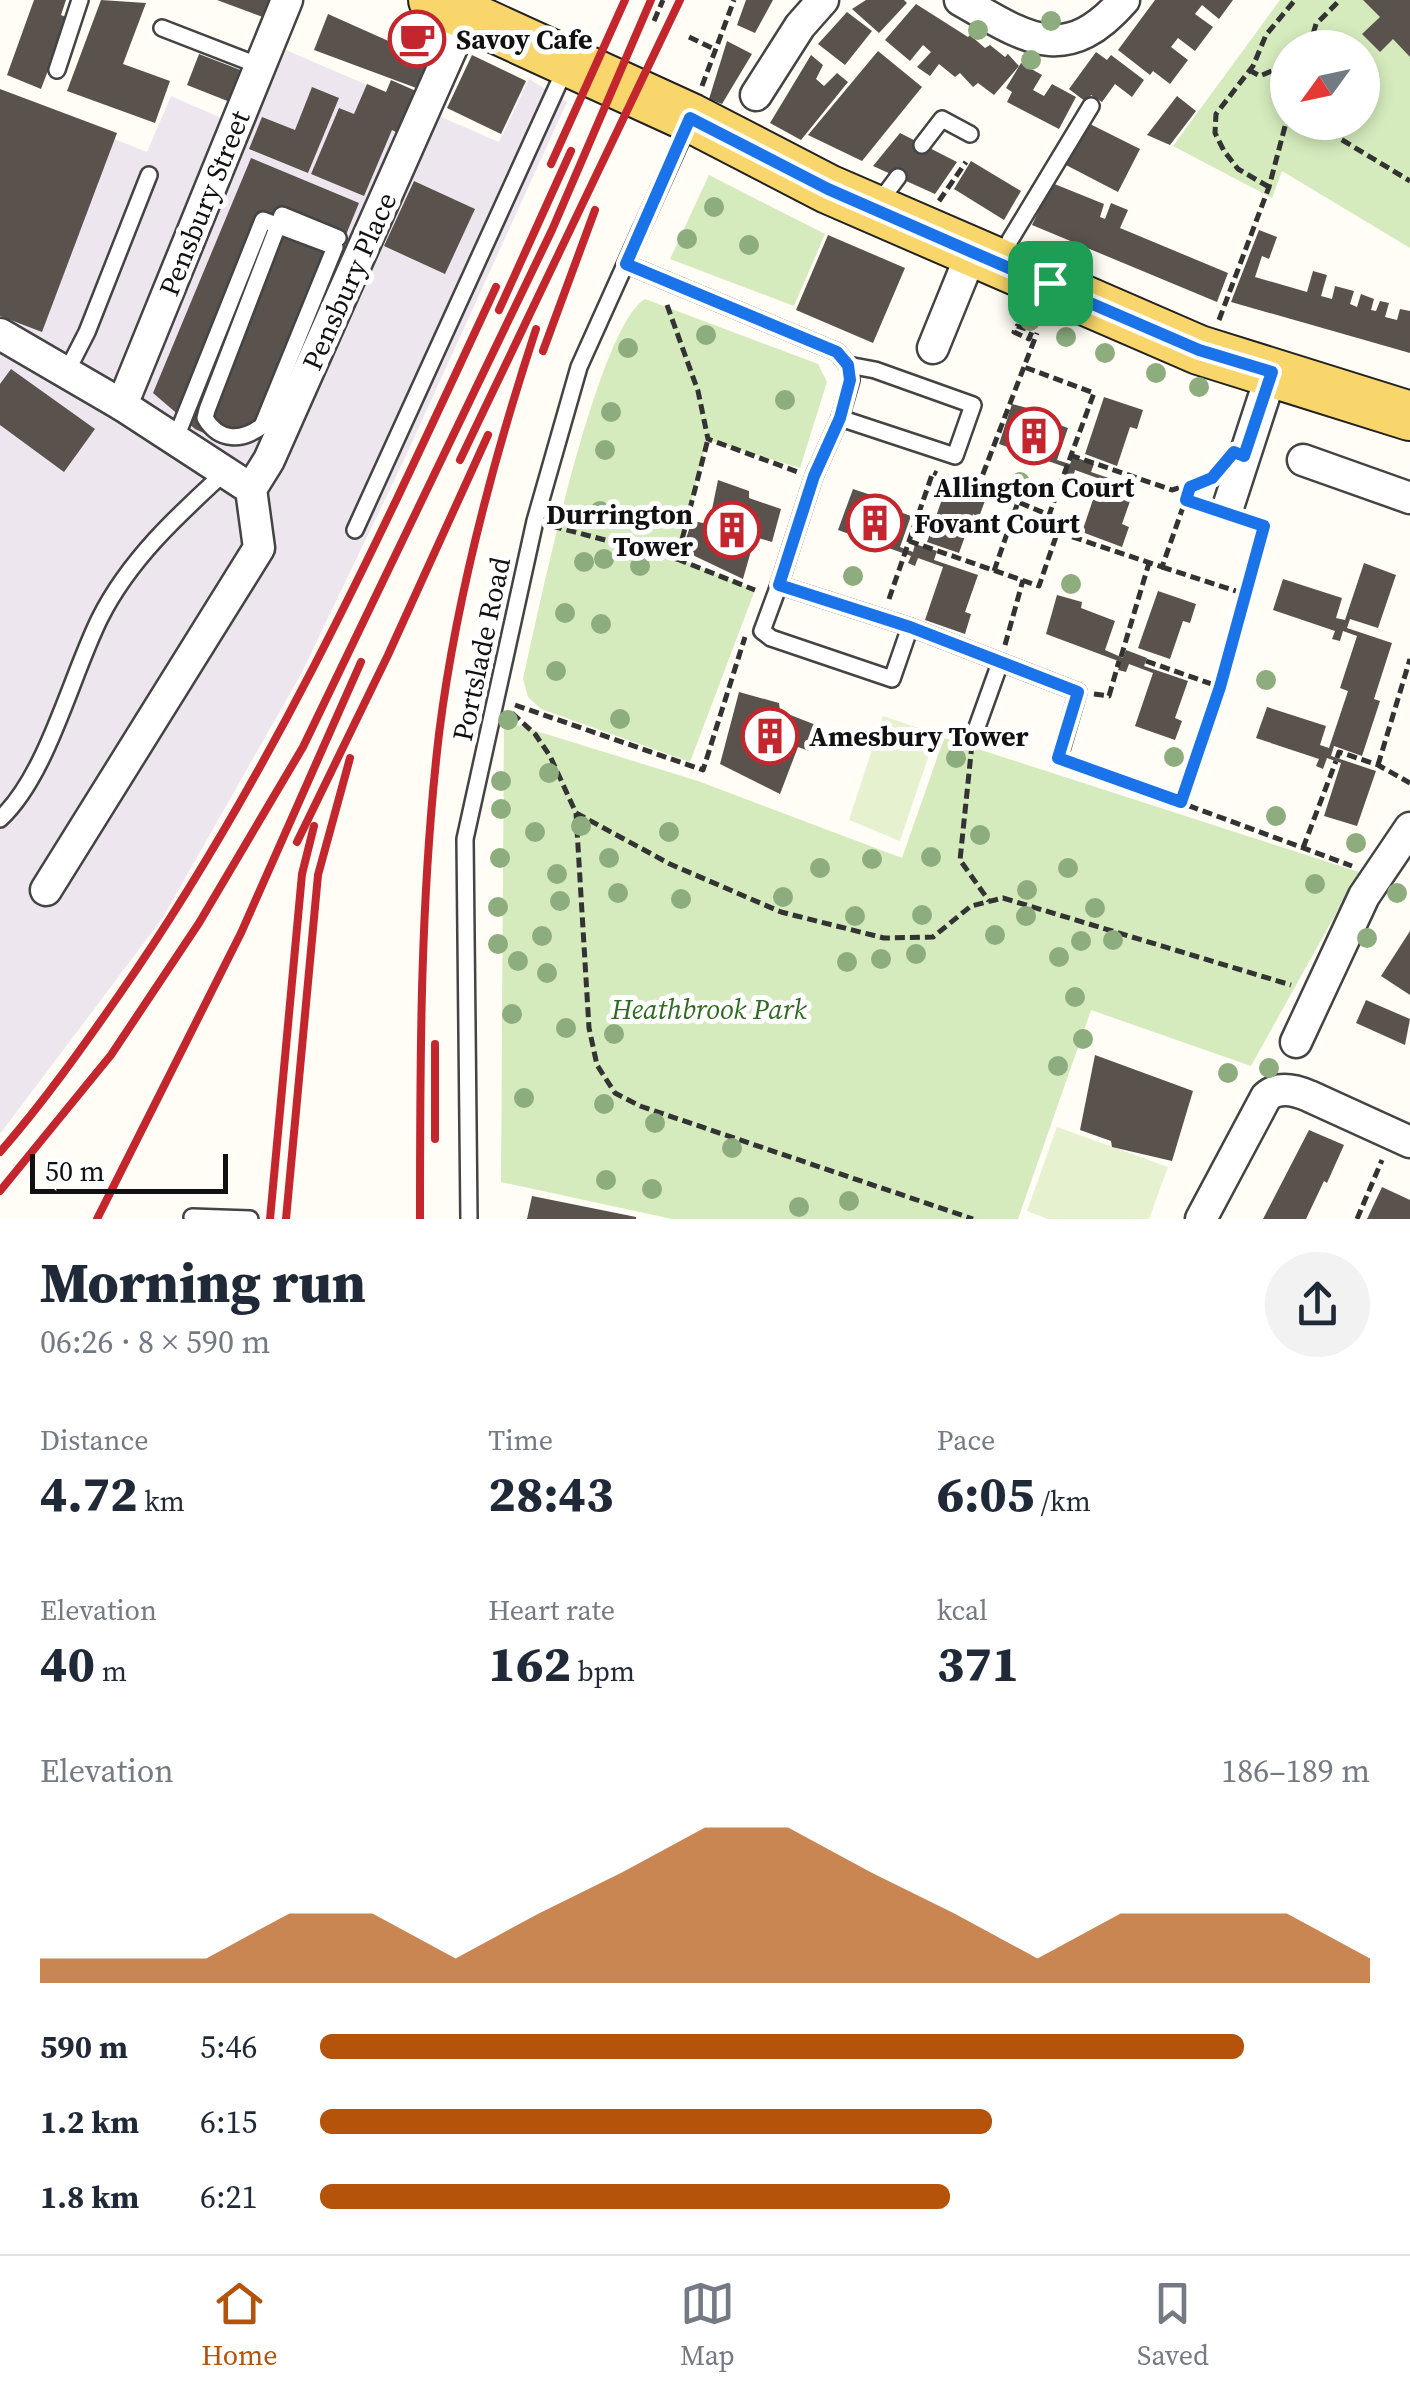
<!DOCTYPE html>
<html lang="en">
<head>
<meta charset="utf-8">
<style>
	body { margin:0; font-family:"Source Serif 4",serif; background:#f2f2f3; color:#1f2937; height:100vh; display:flex; flex-direction:column; font-size:38px; white-space:nowrap }
	* { box-sizing:border-box; margin:0 }
	p { font-size:32px; color:#747a83 }
	.icon { flex:none; width:55px; height:55px; fill:none; stroke:currentColor; stroke-width:2; stroke-linecap:round; stroke-linejoin:round }
	.map { position:relative; height:1219px; overflow:hidden }
	.drawer { display:flex; flex-direction:column; background:#fff; flex:1 }
	.drawer>* { flex:none }
	.needle { width:65px; rotate:237deg }
	.buttons { position:absolute; left:1270px; top:30px; display:grid; gap:20px }
	.buttons a { display:grid; place-items:center; width:110px; height:110px; border-radius:50%; background:#fff; box-shadow:0 5px 15px #0003; font-size:50px }
	.scale { position:absolute; left:30px; bottom:25px; width:198px; box-sizing:border-box; padding-left:10px; border:5px solid #111; border-top:0; font-size:28px; line-height:35px; white-space:nowrap; color:#111; -webkit-text-stroke:8px #fff; paint-order:stroke }
	.pin { position:absolute; display:grid; place-items:center; width:85px; height:85px; color:#fff; margin:-42px; border-radius:20px; box-shadow:0 5px 15px #0006 }
	.round { display:grid; place-items:center; flex:none; width:105px; height:105px; border-radius:52px; background:#f2f2f3 }
	.summary { display:flex; align-items:center; justify-content:space-between; height:170px; padding:0 40px }
	h1 { font-size:55px; font-weight:800; line-height:75px }
	.figures { display:grid; grid-template-columns:repeat(3,1fr); gap:15px; height:170px; padding:10px 40px }
	.figures div { display:grid; align-content:center }
	.figures b { font-size:50px; font-weight:800 }
	.figures small { font-size:28px; font-weight:400 }
	.figures p { font-size:28px }
	.chart { height:280px; padding:20px 40px }
	.chart p { display:flex; justify-content:space-between }
	.chart svg { width:100%; height:180px; margin-top:10px; fill:#b45309; opacity:.7 }
	ul { padding:0 40px; list-style:none; font-size:32px }
	li { display:grid; grid-template-columns:160px 120px 1fr; align-items:center; height:75px }
	li i { height:25px; border-radius:12px; background:#b45309 }
	.tabs { display:flex; justify-content:space-around; align-items:center; height:140px; border-top:2px solid #e0e1e3; background:#fff; font-size:28px; color:#747a83 }
	.tabs a { display:grid; justify-items:center; gap:5px }
	.tabs .on { color:#b45309 }
	.map>svg:first-child { display:block }
	.industrial { fill:#eee6ef }
	.green { fill:#d5ebbd; fill-rule:evenodd }
	.pitch { fill:#e6f2cf }
	.building { fill:#5a524d }
	.lines { fill:none; stroke-linecap:round; stroke-linejoin:round }
	.service-casing { stroke:#444; stroke-width:20 }
	.minor-casing { stroke:#444; stroke-width:35 }
	.primary-casing { stroke:#222; stroke-width:52 }
	.path { stroke:#333; stroke-width:5; stroke-dasharray:10 5; stroke-linecap:butt }
	.service { stroke:#fff; stroke-width:15 }
	.minor { stroke:#fff; stroke-width:30 }
	.primary { stroke:#f9d66b; stroke-width:48 }
	.rail { stroke:#c4262e; stroke-width:8 }
	.tree { fill:#8dad7f }
	.route-casing { stroke:#fff; stroke-width:20 }
	.route { stroke:#1a73e8; stroke-width:12 }
	.labels { text-anchor:middle; stroke-width:10; stroke-linejoin:round; paint-order:stroke }
	.poi-label { font-size:28px; font-weight:bold; fill:#111; stroke:#fff; text-anchor:start }
	.street-label { font-size:28px; fill:#111; stroke:#fff }
	.park-label { font-size:28px; font-style:italic; fill:#2f6b1f; stroke:#fff }
</style>
</head>
<body>
<div class="map">
<svg width="1410" height="1219" viewBox="0 0 1410 1219">
	<rect width="100%" height="100%" fill="#fffdf5"/>
	<!-- industrial -->
	<path class="industrial" d="M286 50 499 142 529 79 567 102 403 462 301 674 162 919 0 1134V94L147 152 171 96 251 131Z"/>
	<!-- green -->
	<g class="green">
		<path d="M1280 0H1410V248L1282 171 1272 198 1173 146ZM1288 48H1362V122H1288Z"/>
		<path d="M709 175 825 234 794 306 670 259Z"/>
		<path d="M645 299 818 364 827 382 800 468 707 440 677 558 755 590 690 762 541 709 528 697 523 679C538 613 596 328 645 299Z"/>
		<path d="M504 721 698 781 902 858 944 738 1359 872 1251 1066 1091 1010 1018 1219H672L501 1182Z"/>
	</g>
	<!-- pitch -->
	<g class="pitch">
		<path d="M883 716 936 734 900 841 849 820Z"/>
		<path d="M1057 1127 1168 1167 1149 1219H1048L1027 1211Z"/>
	</g>
	<!-- building -->
	<g class="building">
		<path d="M34 0H66L61 15 68 18 41 89 7 75Z"/>
		<path d="M101 0 146 3 123 64 170 81 155 123 67 91Z"/>
		<path d="M217 0H275L268 19Z"/>
		<path d="M746 0H773L755 33 737 25Z"/>
		<path d="M866 0H904L907 3 879 33 852 9Z"/>
		<path d="M1155 0H1233L1219 19 1202 5 1195 14 1213 27 1195 51 1178 38 1171 47 1188 60 1170 84 1153 71 1150 75 1118 50Z"/>
		<path d="M1363 0H1410V57L1393 39 1380 52 1362 34 1380 17Z"/>
		<path d="M916 4 968 37 970 35 985 48 990 45 1005 57 1008 54 1019 66 994 95 978 83 973 87 960 73 955 77 939 64 930 76 917 67 931 52 923 45 910 61 885 40Z"/>
		<path d="M847 12 872 31 845 65 818 44Z"/>
		<path d="M328 14 431 60 419 89 314 50Z"/>
		<path d="M727 41 752 54 722 104 709 99Z"/>
		<path d="M878 51 922 87 862 161 808 135Z"/>
		<path d="M1096 52 1107 60 1111 55 1144 80 1132 97 1115 84 1102 102 1091 95 1086 102 1069 89Z"/>
		<path d="M199 54 243 71 230 102 187 85Z"/>
		<path d="M472 55 526 81 501 134 447 108Z"/>
		<path d="M811 55 823 65 816 79 824 86 837 73 848 82 801 140 770 123Z"/>
		<path d="M1021 63 1042 75 1033 90 1044 96 1052 84 1076 97 1059 129 1007 102 1012 92 1006 88Z"/>
		<path d="M391 80 416 91 398 133 392 130 364 196 311 174 339 108 354 114 367 84 386 92Z"/>
		<path d="M312 87 339 98 308 173 249 149 262 117 295 130Z"/>
		<path d="M0 89 117 133 42 332 0 316Z"/>
		<path d="M1177 96 1196 111 1170 145 1147 135Z"/>
		<path d="M1088 123 1140 149 1118 192 1064 164Z"/>
		<path d="M900 133 957 162 935 194 873 166Z"/>
		<path d="M251 158 359 203 268 425 219 440 195 429 153 393Z"/>
		<path d="M971 161 1021 191 1004 220 954 189Z"/>
		<path d="M414 181 475 209 445 274 384 246Z"/>
		<path d="M1052 183 1104 204 1100 217 1105 219 1111 203 1128 210 1120 228 1228 273 1217 302 1032 225Z"/>
		<path d="M1259 230 1277 237 1269 259 1262 256 1255 277 1307 292 1313 271 1327 275 1321 296 1332 299 1335 286 1354 291 1350 304 1357 307 1361 294 1374 299 1371 310 1376 311 1380 301 1389 303 1385 317 1397 320 1400 309 1410 311V353L1231 302Z"/>
		<path d="M828 235 905 268 873 343 796 310Z"/>
		<path d="M11 369 95 429 64 472 0 425V384Z"/>
		<path d="M1104 397 1143 410 1137 429 1130 427 1117 466 1085 454Z"/>
		<path d="M1012 404 1031 409 1029 414 1068 428 1057 460 1070 464 1073 457 1080 459 1094 464 1091 472 1135 487 1122 524 1129 527 1122 547 1082 532 1100 479 1075 470 1073 478 1065 476 1068 468 999 444Z"/>
		<path d="M718 480 749 491V498L781 509 772 542 755 537 743 579 682 550 692 521 709 524Z"/>
		<path d="M947 485 986 498 979 517 973 514 959 553 927 542Z"/>
		<path d="M853 489 874 496 872 502 911 516 900 547 913 552 915 544 937 551 934 560 978 575 965 612 971 614 965 634 925 620 943 567 918 558 915 566 908 563 911 556 838 530Z"/>
		<path d="M1364 563 1396 575 1378 628 1350 619 1347 628 1392 643 1374 699 1380 701 1362 756 1334 746 1331 756 1376 771 1357 826 1324 816 1341 763 1327 758 1323 769 1316 766 1319 759 1256 738 1267 707 1326 726 1320 745 1329 748 1348 691 1340 688 1357 636 1343 631 1340 641 1332 639 1335 631 1273 610 1283 579 1342 598 1336 618 1345 620Z"/>
		<path d="M1158 591 1196 604 1190 623 1183 621 1170 659 1138 648Z"/>
		<path d="M1057 595 1082 602 1081 608 1115 621 1105 650 1123 658 1126 650 1147 658 1144 666 1188 681 1175 718 1182 721 1175 740 1135 726 1153 673 1129 664 1126 672 1118 670 1121 662 1046 634Z"/>
		<path d="M739 692 779 703 780 711 816 725 809 751 798 747 780 794 720 764Z"/>
		<path d="M1410 931V995L1381 976Z"/>
		<path d="M1366 1000 1410 1019 1405 1045 1356 1023Z"/>
		<path d="M1095 1055 1193 1091 1172 1161 1112 1147 1111 1141 1080 1130Z"/>
		<path d="M1309 1130 1344 1145 1327 1183 1324 1181 1306 1219H1263Z"/>
		<path d="M1382 1187 1410 1200V1219H1367Z"/>
		<path d="M532 1196 636 1217V1219H527Z"/>
	</g>
	<g class="lines">
		<!-- service casing -->
		<g class="service-casing">
			<g id="service">
				<path d="M162 28 260 66"/>
				<path d="M57 70 80 0"/>
				<path d="M922 145 942 119 970 134"/>
				<path d="M877 205 898 177"/>
				<path d="M1003 260 1010 240 1091 106"/>
				<path d="M626 264 837 352 848 365 851 380 840 418 814 476 779 585 910 627 1078 692 1059 757"/>
				<path d="M66 373 87 332 149 175"/>
				<path d="M840 418 955 456 973 405 875 370 848 365"/>
				<path d="M175 440 263 220 335 247 262 426C242 441 219 442 205 418L207 410 282 215 338 238"/>
				<path d="M355 530 567 65"/>
				<path d="M779 585 762 631 771 638 892 679 910 627"/>
				<path d="M977 727 1000 663"/>
				<path d="M0 819C47 776 71 676 100 618 129 560 177 516 225 472"/>
				<path d="M192 1217 250 1219"/>
				<path d="M469 1219 465 839 535 521 579 367 688 125"/>
			</g>
		</g>
		<!-- minor casing -->
		<g class="minor-casing">
			<g id="minor">
				<path d="M960 0C1025 37 1065 68 1124 0"/>
				<path d="M756 95 800 26 823 0"/>
				<path d="M0 334 122 405 251 489"/>
				<path d="M933 348 972 252"/>
				<path d="M122 405 287 0"/>
				<path d="M1303 460 1410 498"/>
				<path d="M1229 504 1272 372"/>
				<path d="M46 890 259 548 251 489 269 460 466 16"/>
				<path d="M1296 1042 1364 896 1410 828"/>
				<path d="M1201 1219 1266 1097C1278 1086 1295 1090 1309 1096L1410 1142"/>
			</g>
		</g>
		<!-- primary casing -->
		<g class="primary-casing">
			<path id="primary" d="M433 0 691 118 828 189 1199 350 1410 416"/>
		</g>
		<!-- path -->
		<g class="path">
			<path d="M654 21 663 0"/>
			<path d="M689 37 716 50"/>
			<path d="M1309 48 1316 24 1340 0"/>
			<path d="M1249 70 1260 76 1288 64"/>
			<path d="M702 86 734 0"/>
			<path d="M1329 132 1410 181"/>
			<path d="M1269 187 1238 169 1224 151 1215 133 1216 114 1253 66 1266 35 1295 0"/>
			<path d="M939 201 966 162"/>
			<path d="M667 305 698 391 708 439 798 472"/>
			<path d="M1219 320 1269 187 1288 115"/>
			<path d="M1026 329 1017 326 1014 332 1029 339 1037 319"/>
			<path d="M1070 455 1172 490 1209 479"/>
			<path d="M948 477 978 487 1037 333"/>
			<path d="M978 487 1017 502"/>
			<path d="M1185 500 1205 506"/>
			<path d="M552 526 677 559 708 439"/>
			<path d="M1058 532 1162 567 1190 487"/>
			<path d="M909 541 1039 586 1062 519 1049 515"/>
			<path d="M677 559 755 590"/>
			<path d="M1162 567 1248 595"/>
			<path d="M994 571 1018 502 1049 515 1094 393 1024 367"/>
			<path d="M889 599 933 472 937 474"/>
			<path d="M1005 645 1023 580"/>
			<path d="M1121 657 1149 563"/>
			<path d="M1146 661 1220 687 1264 526 1248 521"/>
			<path d="M1094 694 1109 696 1119 661"/>
			<path d="M515 705 703 770 745 637"/>
			<path d="M512 713 535 734 550 756 576 813 589 1028 597 1065 615 1093 640 1106 973 1219"/>
			<path d="M972 744 960 860 989 901"/>
			<path d="M1337 758 1339 752 1378 765 1410 783"/>
			<path d="M1076 764 1352 866"/>
			<path d="M1378 765 1410 659"/>
			<path d="M1181 802 1220 687"/>
			<path d="M576 813 670 864 781 912 884 938 933 937 971 906 1003 898 1291 985"/>
			<path d="M1303 848 1336 761"/>
			<path d="M1357 1219 1382 1160"/>
		</g>
		<!-- service -->
		<use href="#service" class="service"/>
		<!-- minor -->
		<use href="#minor" class="minor"/>
		<!-- primary -->
		<use href="#primary" class="primary"/>
		<!-- rail -->
		<g class="rail">
			<path d="M551 164 625 0"/>
			<path d="M499 310 571 151"/>
			<path d="M543 351 595 210"/>
			<path d="M460 460 680 0"/>
			<path d="M297 842 388 655 488 435"/>
			<path d="M435 1044V1139"/>
			<path d="M0 1152C43 1103 82 1048 119 995 272 775 383 530 496 287"/>
			<path d="M0 1191 111 1055 199 923 303 747 552 230 651 0"/>
			<path d="M97 1219 241 933 361 662"/>
			<path d="M270 1219 302 874 314 826"/>
			<path d="M286 1219 318 875 350 758"/>
			<path d="M420 1219C420 1057 420 896 439 734 456 598 493 460 536 329"/>
		</g>
	</g>
	<!-- trees -->
	<g class="tree">
		<circle cx="1051" cy="21" r="10"/>
		<circle cx="978" cy="30" r="10"/>
		<circle cx="1031" cy="60" r="10"/>
		<circle cx="714" cy="207" r="10"/>
		<circle cx="687" cy="239" r="10"/>
		<circle cx="749" cy="245" r="10"/>
		<circle cx="1030" cy="321" r="10"/>
		<circle cx="706" cy="335" r="10"/>
		<circle cx="1066" cy="337" r="10"/>
		<circle cx="628" cy="348" r="10"/>
		<circle cx="1105" cy="353" r="10"/>
		<circle cx="1156" cy="373" r="10"/>
		<circle cx="1199" cy="387" r="10"/>
		<circle cx="785" cy="400" r="10"/>
		<circle cx="611" cy="412" r="10"/>
		<circle cx="605" cy="450" r="10"/>
		<circle cx="1020" cy="482" r="10"/>
		<circle cx="600" cy="511" r="10"/>
		<circle cx="604" cy="559" r="10"/>
		<circle cx="584" cy="562" r="10"/>
		<circle cx="640" cy="566" r="10"/>
		<circle cx="853" cy="576" r="10"/>
		<circle cx="1071" cy="584" r="10"/>
		<circle cx="565" cy="613" r="10"/>
		<circle cx="601" cy="624" r="10"/>
		<circle cx="556" cy="671" r="10"/>
		<circle cx="1266" cy="680" r="10"/>
		<circle cx="620" cy="719" r="10"/>
		<circle cx="508" cy="720" r="10"/>
		<circle cx="1174" cy="757" r="10"/>
		<circle cx="956" cy="758" r="10"/>
		<circle cx="549" cy="773" r="10"/>
		<circle cx="501" cy="781" r="10"/>
		<circle cx="501" cy="809" r="10"/>
		<circle cx="1276" cy="816" r="10"/>
		<circle cx="581" cy="826" r="10"/>
		<circle cx="535" cy="832" r="10"/>
		<circle cx="669" cy="832" r="10"/>
		<circle cx="980" cy="835" r="10"/>
		<circle cx="1356" cy="843" r="10"/>
		<circle cx="931" cy="857" r="10"/>
		<circle cx="500" cy="858" r="10"/>
		<circle cx="609" cy="858" r="10"/>
		<circle cx="872" cy="859" r="10"/>
		<circle cx="820" cy="868" r="10"/>
		<circle cx="1068" cy="868" r="10"/>
		<circle cx="557" cy="874" r="10"/>
		<circle cx="1315" cy="884" r="10"/>
		<circle cx="1027" cy="890" r="10"/>
		<circle cx="618" cy="893" r="10"/>
		<circle cx="1397" cy="893" r="10"/>
		<circle cx="783" cy="897" r="10"/>
		<circle cx="681" cy="899" r="10"/>
		<circle cx="560" cy="901" r="10"/>
		<circle cx="498" cy="907" r="10"/>
		<circle cx="1095" cy="908" r="10"/>
		<circle cx="922" cy="915" r="10"/>
		<circle cx="855" cy="916" r="10"/>
		<circle cx="1026" cy="916" r="10"/>
		<circle cx="995" cy="935" r="10"/>
		<circle cx="542" cy="936" r="10"/>
		<circle cx="1367" cy="938" r="10"/>
		<circle cx="1113" cy="940" r="10"/>
		<circle cx="1081" cy="941" r="10"/>
		<circle cx="498" cy="944" r="10"/>
		<circle cx="916" cy="954" r="10"/>
		<circle cx="1059" cy="957" r="10"/>
		<circle cx="881" cy="959" r="10"/>
		<circle cx="518" cy="961" r="10"/>
		<circle cx="847" cy="962" r="10"/>
		<circle cx="547" cy="973" r="10"/>
		<circle cx="1075" cy="997" r="10"/>
		<circle cx="512" cy="1014" r="10"/>
		<circle cx="566" cy="1028" r="10"/>
		<circle cx="614" cy="1034" r="10"/>
		<circle cx="1083" cy="1039" r="10"/>
		<circle cx="1058" cy="1066" r="10"/>
		<circle cx="1269" cy="1068" r="10"/>
		<circle cx="1228" cy="1073" r="10"/>
		<circle cx="524" cy="1098" r="10"/>
		<circle cx="604" cy="1104" r="10"/>
		<circle cx="655" cy="1123" r="10"/>
		<circle cx="732" cy="1148" r="10"/>
		<circle cx="606" cy="1180" r="10"/>
		<circle cx="652" cy="1189" r="10"/>
		<circle cx="849" cy="1201" r="10"/>
		<circle cx="799" cy="1207" r="10"/>
	</g>
	<g class="lines">
		<!-- route casing -->
		<g class="route-casing">
			<path id="route" d="M690 118 828 189 972 252 1199 350 1272 372 1244 456 1234 452 1212 478 1190 487 1186 500 1264 526 1220 687 1181 802 1058 758 1078 692 910 627 779 585 814 476 840 418 850 380 848 365 837 352 626 264Z"/>
		</g>
		<!-- route -->
		<use href="#route" class="route"/>
	</g>
	<!-- icons -->
	<defs>
		<g id="cafe-ring" transform="scale(2.875)"><circle r="9.5" fill="#fff" stroke="#c4262e" stroke-width="1.5"/><path d="M-5.5-4.5H6V0H3Q3 3.5 0 3.5H-2.5Q-5.5 3.5-5.5 0ZM3-3.2v2h1.7v-2ZM-6 4.5H4V6H-6Z" fill="#c4262e"/></g>
		<g id="building-ring" transform="scale(2.875)"><circle r="9.5" fill="#fff" stroke="#c4262e" stroke-width="1.5"/><path d="M-4-6H4V6H1V3H-1V6H-4ZM-2.5-4.3h1.7v1.8h-1.7ZM.8-4.3h1.7v1.8H.8ZM-2.5-1h1.7V.8h-1.7ZM.8-1h1.7V.8H.8Z" fill="#c4262e"/></g>
	</defs>
	<g fill-rule="evenodd">
		<use href="#cafe-ring" x="417" y="39"/>
		<use href="#building-ring" x="1034" y="436"/>
		<use href="#building-ring" x="875" y="523"/>
		<use href="#building-ring" x="732" y="530"/>
		<use href="#building-ring" x="770" y="736"/>
	</g>
	<g class="labels">
		<!-- poi labels -->
		<g class="poi-label">
			<text x="456" y="49">Savoy Cafe</text>
			<text x="1034" y="497" text-anchor="middle">Allington Court</text>
			<text x="693" y="524" text-anchor="end">Durrington<tspan x="693" dy="32">Tower</tspan></text>
			<text x="914" y="533">Fovant Court</text>
			<text x="809" y="746">Amesbury Tower</text>
		</g>
		<!-- street labels -->
		<g class="street-label">
			<text transform="translate(204 203) rotate(-68)" y="10">Pensbury Street</text>
			<text transform="translate(349 281) rotate(-66)" y="10">Pensbury Place</text>
			<text transform="translate(481 649) rotate(-78)" y="10">Portslade Road</text>
		</g>
		<!-- park labels -->
		<g class="park-label">
			<text x="709" y="1019">Heathbrook Park</text>
		</g>
	</g>
</svg>
<div class="buttons">
<a><svg class="needle" viewBox="-14 -14 28 28"><path d="M0-13l5 13h-10z" fill="#e53935"/><path d="M0 13l5-13h-10z" fill="#747a83"/></svg></a>
</div>
<div class="scale">50 m</div>
<div class="pin" style="left:1050px;top:283px;background:#1e9e55"><svg class="icon" aria-label="arrive" viewBox="0 0 24 24"><path d="M6 21V4h12l-3 4 3 4H6"/></svg></div>
</div>
<section class="drawer">
<div class="summary"><div><h1>Morning run</h1><p>06:26 · 8 × 590 m</p></div><a class="round"><svg class="icon" aria-label="share" viewBox="0 0 24 24"><path d="M12 15V3M7 8l5-5 5 5M5 13v7h14v-7"/></svg></a></div>
<div class="figures">
<div><p>Distance</p><b>4.72<small> km</small></b></div>
<div><p>Time</p><b>28:43</b></div>
<div><p>Pace</p><b>6:05<small> /km</small></b></div>
</div>
<div class="figures">
<div><p>Elevation</p><b>40<small> m</small></b></div>
<div><p>Heart rate</p><b>162<small> bpm</small></b></div>
<div><p>kcal</p><b>371</b></div>
</div>
<div class="chart"><p><span>Elevation</span>186–189 m</p>
<svg viewBox="0 0 160 44" preserveAspectRatio="none"><path d="M0 44V38L10 38L20 38L30 27L40 27L50 38L60 27L70 17L80 6L90 6L100 17L110 27L120 38L130 27L140 27L150 27L160 38V44z"/></svg>
</div>
<ul>
<li><b>590 m</b>5:46<i style="width:88%"></i></li>
<li><b>1.2 km</b>6:15<i style="width:64%"></i></li>
<li><b>1.8 km</b>6:21<i style="width:60%"></i></li>
</ul>
</section>
<nav class="tabs">
<a class="on"><svg class="icon" aria-label="home" viewBox="0 0 24 24"><path d="M3 11l9-7 9 7M6 9v11h12V9"/></svg>Home</a>
<a><svg class="icon" aria-label="map" viewBox="0 0 24 24"><path d="M3 6l6-2 6 2 6-2v14l-6 2-6-2-6 2zM9 4v14M15 6v14"/></svg>Map</a>
<a><svg class="icon" aria-label="saved" viewBox="0 0 24 24"><path d="M7 4h10v16l-5-4-5 4z"/></svg>Saved</a>
</nav>
</body>
</html>
